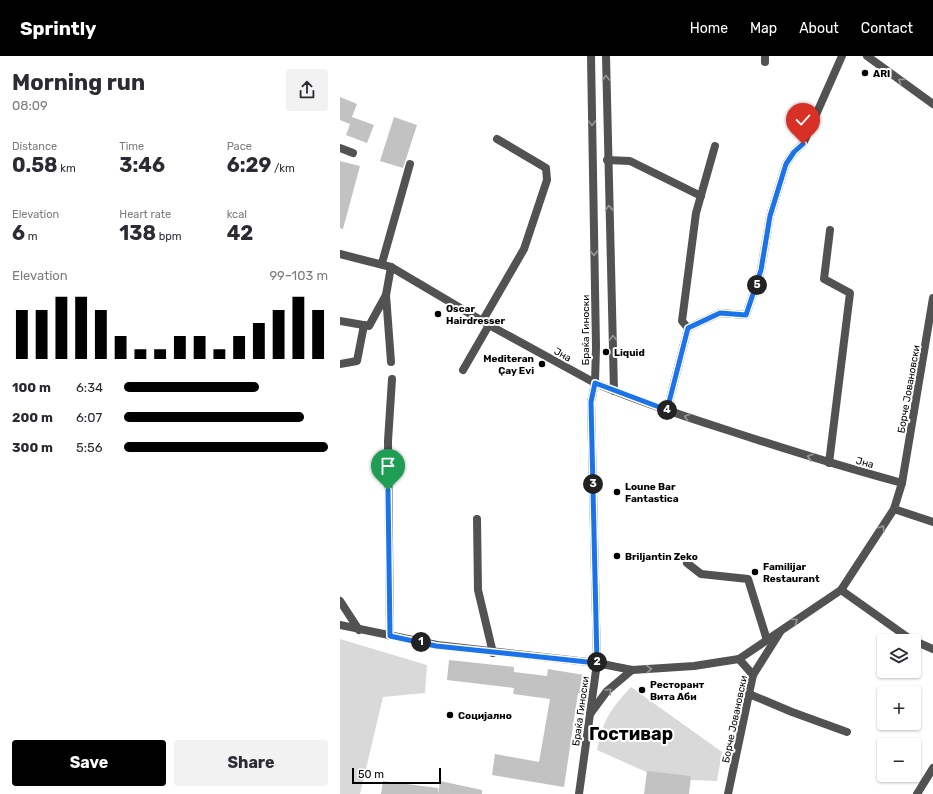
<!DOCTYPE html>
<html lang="en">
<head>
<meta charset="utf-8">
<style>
	body { margin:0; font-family:Rubik,sans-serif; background:#f2f2f3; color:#2b2b33; height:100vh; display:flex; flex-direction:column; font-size:15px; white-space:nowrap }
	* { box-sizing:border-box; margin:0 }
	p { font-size:13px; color:#7c7c81 }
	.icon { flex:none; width:22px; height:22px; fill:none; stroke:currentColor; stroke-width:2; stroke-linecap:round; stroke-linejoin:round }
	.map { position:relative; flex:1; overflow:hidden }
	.drawer { display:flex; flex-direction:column; background:#fff; width:340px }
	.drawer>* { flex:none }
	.buttons { position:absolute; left:537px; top:578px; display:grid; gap:8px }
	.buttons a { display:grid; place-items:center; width:44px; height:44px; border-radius:4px; background:#fff; box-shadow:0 1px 3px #0004; font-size:20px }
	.scale { position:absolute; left:12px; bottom:10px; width:89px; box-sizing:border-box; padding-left:4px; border:2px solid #000; border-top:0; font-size:11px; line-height:14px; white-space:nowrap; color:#000; -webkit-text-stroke:3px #fff; paint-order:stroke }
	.pin { position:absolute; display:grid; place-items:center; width:34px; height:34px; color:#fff; margin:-41px -17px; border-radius:50% 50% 50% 0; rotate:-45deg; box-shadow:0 0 4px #0007 }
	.pin .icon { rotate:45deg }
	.km { position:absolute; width:20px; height:20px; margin:-10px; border-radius:50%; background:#222; color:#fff; font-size:11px; line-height:20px; text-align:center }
	.round { display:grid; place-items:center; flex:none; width:42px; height:42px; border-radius:4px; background:#f2f2f3 }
	.headline { display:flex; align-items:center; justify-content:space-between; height:68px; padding:0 12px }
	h1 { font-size:22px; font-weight:700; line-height:30px }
	.stats { display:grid; grid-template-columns:repeat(3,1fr); gap:6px; height:68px; padding:4px 12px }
	.stats div { display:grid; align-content:center }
	.stats b { font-size:20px; font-weight:700 }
	.stats small { font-size:11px; font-weight:400 }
	.stats p { font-size:11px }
	.chart { height:112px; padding:8px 12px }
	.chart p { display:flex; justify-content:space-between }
	.chart svg { width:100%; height:72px; margin-top:4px; stroke:#000; stroke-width:6 }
	.button { display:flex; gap:8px; margin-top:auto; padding:8px 12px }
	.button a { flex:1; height:46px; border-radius:4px; background:#000; color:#fff; font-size:16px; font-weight:700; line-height:46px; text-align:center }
	.button a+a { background:#f2f2f3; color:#2b2b33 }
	ul { padding:0 12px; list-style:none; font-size:13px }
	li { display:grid; grid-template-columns:64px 48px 1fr; align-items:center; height:30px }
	li i { height:10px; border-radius:5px; background:#000 }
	header { display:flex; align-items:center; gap:24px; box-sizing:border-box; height:56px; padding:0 20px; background:#000; color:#fff }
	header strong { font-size:19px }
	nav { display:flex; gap:22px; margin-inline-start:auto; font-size:14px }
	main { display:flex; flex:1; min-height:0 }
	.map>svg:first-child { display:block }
	.green { fill:#d9d9d9 }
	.building { fill:#c2c2c2 }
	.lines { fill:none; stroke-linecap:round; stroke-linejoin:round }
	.minor { stroke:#525252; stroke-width:8 }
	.tertiary { stroke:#525252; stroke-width:8 }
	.oneway { stroke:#979797 }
	.route-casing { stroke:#fff; stroke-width:8 }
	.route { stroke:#1a73e8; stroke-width:5 }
	.poi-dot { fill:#000; stroke:#fff; stroke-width:1.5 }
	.labels { text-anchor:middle; stroke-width:4; stroke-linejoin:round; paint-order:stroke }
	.poi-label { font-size:10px; font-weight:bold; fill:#000; stroke:#fff; text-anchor:start }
	.street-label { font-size:10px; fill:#000; stroke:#fff }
	.town-label { font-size:18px; font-weight:bold; fill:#000; stroke:#fff }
</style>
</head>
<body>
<header>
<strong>Sprintly</strong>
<nav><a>Home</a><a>Map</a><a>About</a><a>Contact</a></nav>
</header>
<main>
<section class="drawer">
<div class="headline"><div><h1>Morning run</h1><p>08:09</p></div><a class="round"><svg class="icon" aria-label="share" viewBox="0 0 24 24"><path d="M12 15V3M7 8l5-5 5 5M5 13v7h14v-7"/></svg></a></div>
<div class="stats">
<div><p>Distance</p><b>0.58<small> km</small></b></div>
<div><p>Time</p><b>3:46</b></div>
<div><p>Pace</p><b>6:29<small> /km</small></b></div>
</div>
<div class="stats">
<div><p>Elevation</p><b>6<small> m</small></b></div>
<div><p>Heart rate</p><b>138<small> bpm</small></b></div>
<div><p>kcal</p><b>42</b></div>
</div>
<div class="chart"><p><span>Elevation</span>99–103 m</p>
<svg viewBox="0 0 160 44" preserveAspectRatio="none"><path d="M5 44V14M15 44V14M25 44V6M35 44V6M45 44V14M55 44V30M65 44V38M75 44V38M85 44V30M95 44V30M105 44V38M115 44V30M125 44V22M135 44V14M145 44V6M155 44V14"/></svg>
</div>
<ul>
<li><b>100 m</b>6:34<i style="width:66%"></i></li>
<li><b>200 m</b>6:07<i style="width:88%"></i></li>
<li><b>300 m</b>5:56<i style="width:100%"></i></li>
</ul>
<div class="button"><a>Save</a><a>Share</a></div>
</section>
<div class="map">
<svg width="593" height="738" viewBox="0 0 593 738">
	<rect width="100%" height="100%" fill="#fff"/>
	<!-- green -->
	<g class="green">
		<path d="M0 583 87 609 85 637 43 641 20 738H0Z"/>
		<path d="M291 631 382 696 377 725 322 723 257 694C263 663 271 653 291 631Z"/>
	</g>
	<!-- building -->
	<g class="building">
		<path d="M0 41 17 48 12 61 34 69 27 87 6 79 12 63 10 68 0 64Z"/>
		<path d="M54 61 77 69 63 112 40 105Z"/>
		<path d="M0 105 20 110 3 173 0 172Z"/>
		<path d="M109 604 174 611V616L207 620 208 613 250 620 247 638 238 637 224 731 152 719 155 698 199 706 210 643 173 638 174 632 107 624Z"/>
		<path d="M307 715 351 720 349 738H304Z"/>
		<path d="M43 725 98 732V738H41Z"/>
		<path d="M100 725 142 734V738H98Z"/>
	</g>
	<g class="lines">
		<!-- minor -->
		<g class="minor">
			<path d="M425 0V6"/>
			<path d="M527 0 593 48"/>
			<path d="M0 92 13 97"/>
			<path d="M267 104 290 105 361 140"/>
			<path d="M42 207 70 108"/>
			<path d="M51 211 46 239 51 306"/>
			<path d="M143 264 184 193 207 124 206 112 157 83"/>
			<path d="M0 265 29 270 46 239"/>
			<path d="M348 272 342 265 356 157 375 90"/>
			<path d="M0 308 17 305 24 269"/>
			<path d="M123 314 149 269"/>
			<path d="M327 354 348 272 380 257 406 259 421 214 430 160 446 108 454 96 463 88 502 0"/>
			<path d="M489 407 510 237 484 223 490 174"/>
			<path d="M562 427 593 242"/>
			<path d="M137 463 138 534 153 597"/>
			<path d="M347 507 361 518 408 523 427 584"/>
			<path d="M501 534 570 583 593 593"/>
			<path d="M0 545 19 574"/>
			<path d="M50 580 48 385 52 323"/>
			<path d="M399 603 413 619"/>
			<path d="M409 638 452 656 507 676"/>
			<path d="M388 738 413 619 440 576"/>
			<path d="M577 738 593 712"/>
		</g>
		<!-- tertiary -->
		<g class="tertiary">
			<path d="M266 0 274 335"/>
			<path d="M0 198 51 211 149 269 255 327C298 345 343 360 387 374 445 393 503 411 562 427L554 453 501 534 399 603 354 610 292 614 257 607 97 589 0 569"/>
			<path d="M554 453 593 466"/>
			<path d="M250 658 267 635 292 614"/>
			<path d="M239 738 257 607 251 346 255 327 256 291 251 0"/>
		</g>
	</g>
	<!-- one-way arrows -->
	<defs><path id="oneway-chevron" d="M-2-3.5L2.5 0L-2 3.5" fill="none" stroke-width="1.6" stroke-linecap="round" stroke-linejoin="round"/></defs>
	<g class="oneway">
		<use href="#oneway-chevron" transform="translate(266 22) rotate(-91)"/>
		<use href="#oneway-chevron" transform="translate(561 25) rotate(-144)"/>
		<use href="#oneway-chevron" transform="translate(252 67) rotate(89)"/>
		<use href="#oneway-chevron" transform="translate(269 152) rotate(-92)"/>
		<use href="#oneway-chevron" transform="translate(254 197) rotate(89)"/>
		<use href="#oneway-chevron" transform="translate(273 282) rotate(-92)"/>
		<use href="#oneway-chevron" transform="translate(347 361) rotate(-162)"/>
		<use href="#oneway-chevron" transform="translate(470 401) rotate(-162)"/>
		<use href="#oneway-chevron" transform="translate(542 472) rotate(-56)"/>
		<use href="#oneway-chevron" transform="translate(455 565) rotate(-35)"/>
		<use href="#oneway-chevron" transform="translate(309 613) rotate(-4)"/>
		<use href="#oneway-chevron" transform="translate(269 635) rotate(-46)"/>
	</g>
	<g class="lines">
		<!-- route casing -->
		<g class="route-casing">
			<path id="route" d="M48 434 50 580 96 590 257 607 251 346 255 327 327 354 348 272 380 257 406 259 421 214 430 160 446 108 454 96 463 88"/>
		</g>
		<!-- route -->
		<use href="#route" class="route"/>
	</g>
	<!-- markers -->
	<g class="poi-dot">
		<circle cx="525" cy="17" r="4"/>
		<circle cx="98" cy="258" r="4"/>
		<circle cx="266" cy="296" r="4"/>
		<circle cx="202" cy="308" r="4"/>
		<circle cx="277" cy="436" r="4"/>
		<circle cx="277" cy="500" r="4"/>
		<circle cx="415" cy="516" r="4"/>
		<circle cx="302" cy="634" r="4"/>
		<circle cx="110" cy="659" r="4"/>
	</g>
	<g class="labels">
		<!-- poi labels -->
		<g class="poi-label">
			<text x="533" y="21">ARI</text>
			<text x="106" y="256">Oscar<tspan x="106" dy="12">Hairdresser</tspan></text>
			<text x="274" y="300">Liquid</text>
			<text x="194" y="306" text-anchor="end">Mediteran<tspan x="194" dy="12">Çay Evi</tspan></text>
			<text x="285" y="434">Loune Bar<tspan x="285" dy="12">Fantastica</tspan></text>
			<text x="285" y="504">Briljantin Zeko</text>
			<text x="423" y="514">Familijar<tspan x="423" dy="12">Restaurant</tspan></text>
			<text x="310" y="632">Ресторант<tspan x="310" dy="12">Вита Аби</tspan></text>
			<text x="118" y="663">Социјално</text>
		</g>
		<!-- street labels -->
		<g class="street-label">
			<text transform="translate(245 274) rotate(-90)" y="4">Браќа Гиноски</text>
			<text transform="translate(223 298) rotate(29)" y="4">Јна</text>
			<text transform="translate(568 333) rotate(-80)" y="4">Борче Јовановски</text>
			<text transform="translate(525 406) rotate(15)" y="4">Јна</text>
			<text transform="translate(240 655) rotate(-82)" y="4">Браќа Гиноски</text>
			<text transform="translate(394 663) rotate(-78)" y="4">Борче Јовановски</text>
		</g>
		<!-- town labels -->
		<g class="town-label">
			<text x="291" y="684">Гостивар</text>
		</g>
	</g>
</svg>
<div class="buttons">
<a><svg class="icon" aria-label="layers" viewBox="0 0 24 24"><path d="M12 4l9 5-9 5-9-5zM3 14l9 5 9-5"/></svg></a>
<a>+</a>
<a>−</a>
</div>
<div class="scale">50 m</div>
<div class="pin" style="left:48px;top:434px;background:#1e9e55"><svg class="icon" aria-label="arrive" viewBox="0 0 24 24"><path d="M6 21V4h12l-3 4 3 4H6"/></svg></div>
<div class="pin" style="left:463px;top:88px;background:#d93025"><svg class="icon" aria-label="check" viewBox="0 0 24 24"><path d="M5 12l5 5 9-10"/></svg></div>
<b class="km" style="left:81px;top:586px">1</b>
<b class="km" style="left:257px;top:606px">2</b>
<b class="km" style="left:253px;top:428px">3</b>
<b class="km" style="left:327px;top:354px">4</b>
<b class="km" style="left:417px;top:229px">5</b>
</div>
</main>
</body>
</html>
